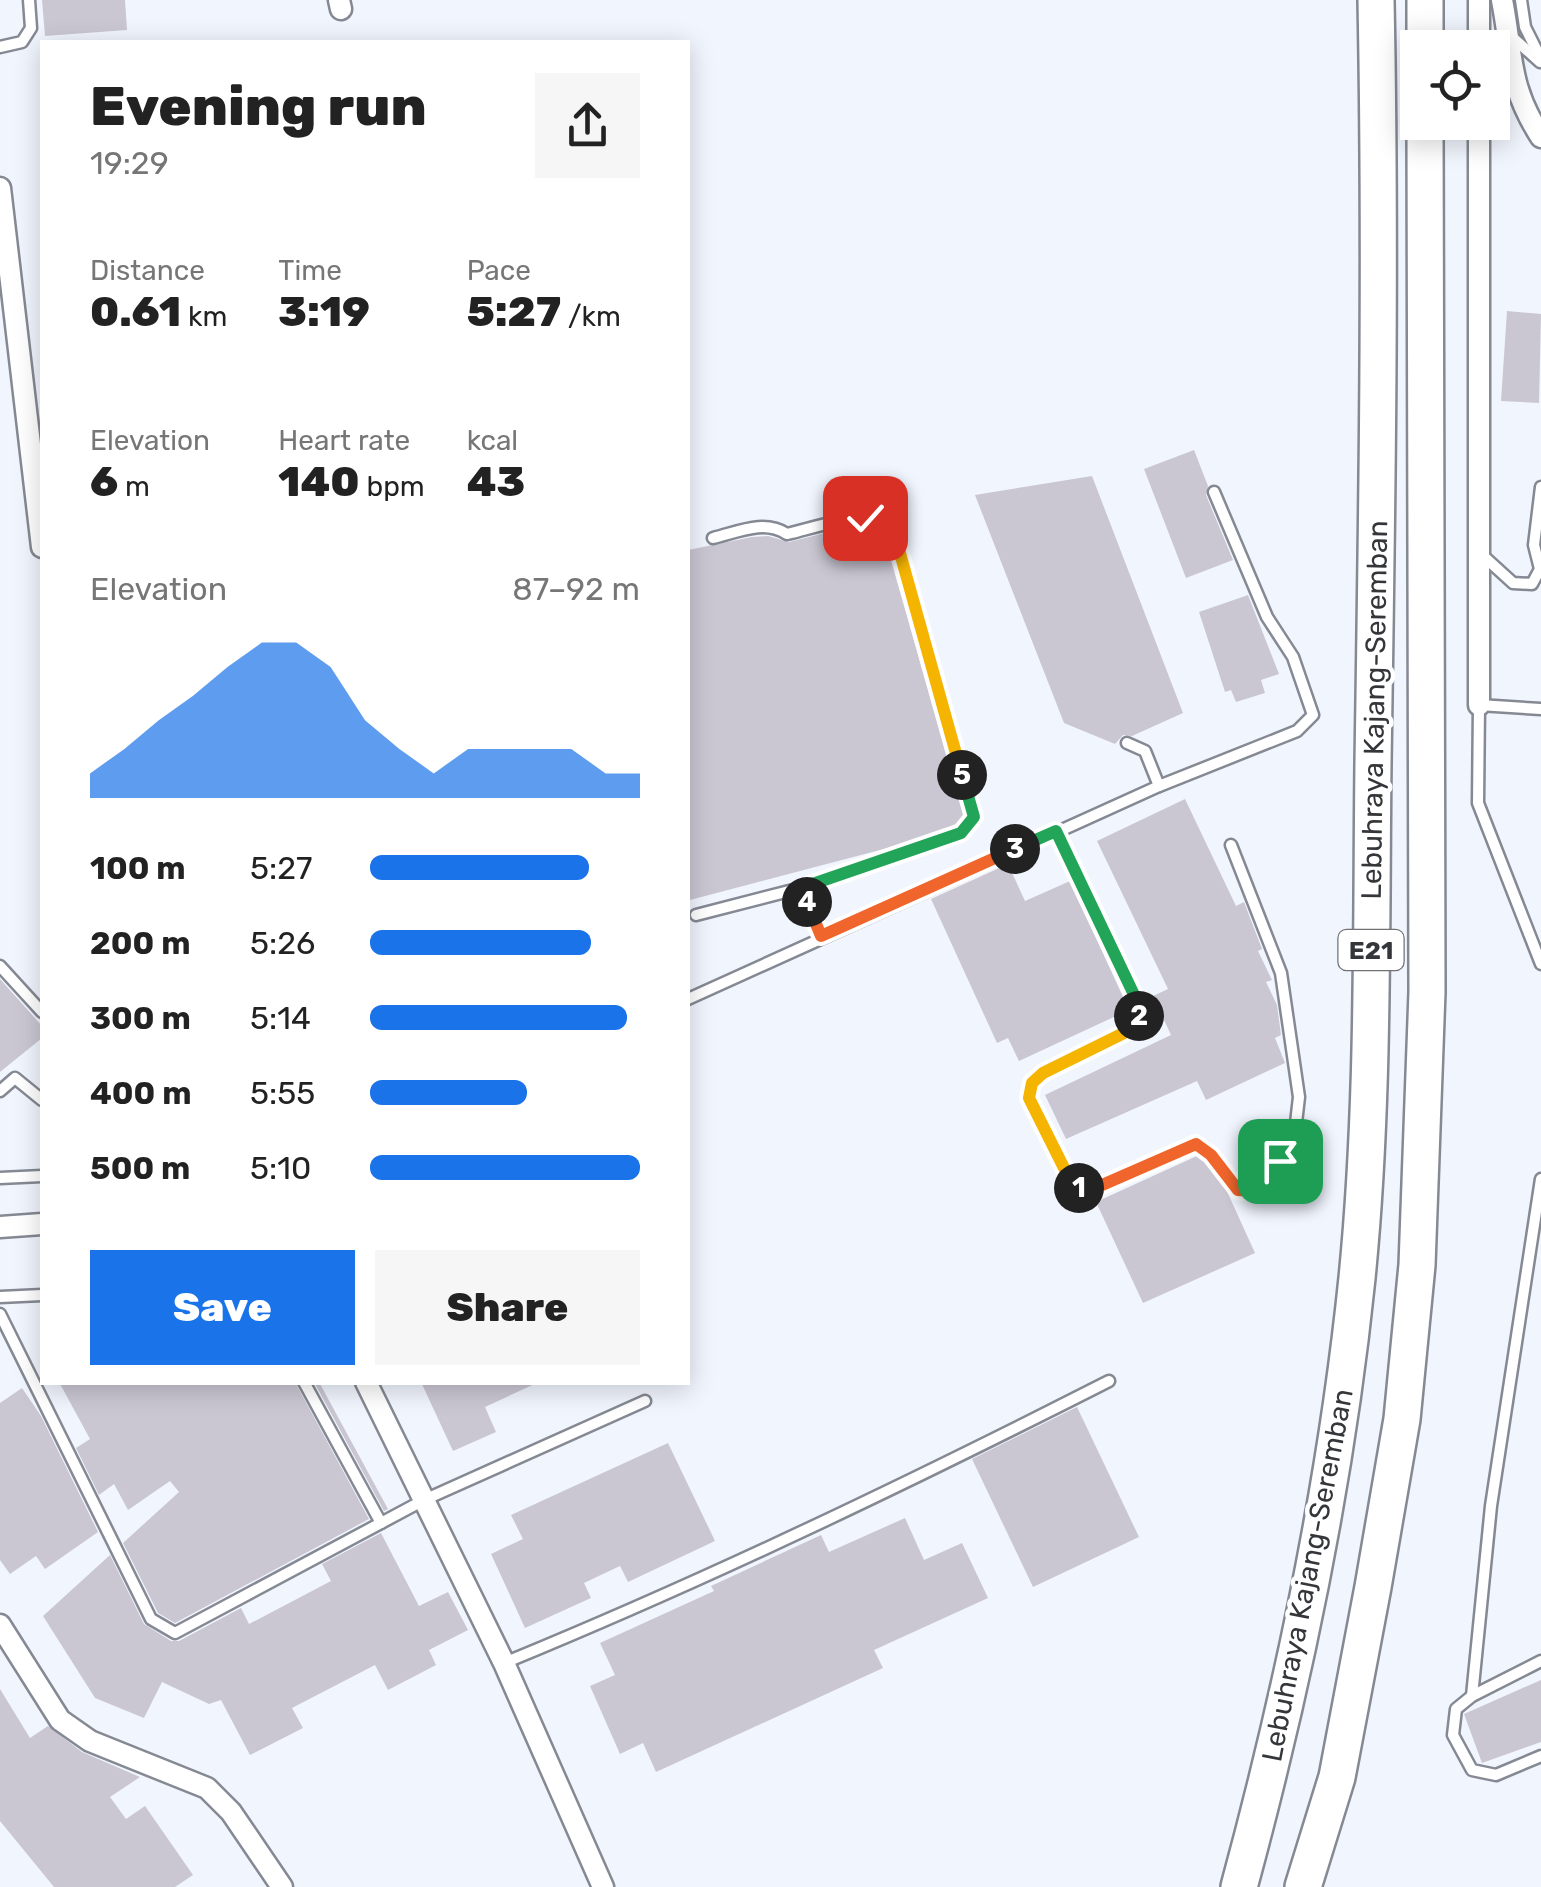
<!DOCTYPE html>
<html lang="en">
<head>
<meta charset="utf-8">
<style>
	body { margin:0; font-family:Rubik,sans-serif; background:#f6f6f6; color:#222; height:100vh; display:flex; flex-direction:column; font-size:38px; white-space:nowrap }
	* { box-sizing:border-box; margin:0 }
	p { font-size:32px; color:#767676 }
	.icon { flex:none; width:55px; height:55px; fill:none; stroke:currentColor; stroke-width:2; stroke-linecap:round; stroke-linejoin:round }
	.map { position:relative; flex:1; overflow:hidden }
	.sheet { position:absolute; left:40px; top:40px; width:650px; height:1345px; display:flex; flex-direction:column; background:#fff; border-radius:0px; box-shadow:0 5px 25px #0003 }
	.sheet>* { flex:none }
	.controls { position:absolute; left:1400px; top:30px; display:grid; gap:20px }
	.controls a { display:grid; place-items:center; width:110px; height:110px; border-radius:0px; background:#fff; box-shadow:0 5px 25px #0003; font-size:50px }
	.pin { position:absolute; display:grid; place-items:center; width:85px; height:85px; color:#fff; margin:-42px; border-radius:20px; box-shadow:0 5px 15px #0006 }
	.km { position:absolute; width:50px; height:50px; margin:-25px; border-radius:50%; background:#222; color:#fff; font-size:28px; line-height:50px; text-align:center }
	.round { display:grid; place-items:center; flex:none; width:105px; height:105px; border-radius:0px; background:#f6f6f6 }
	.overview { display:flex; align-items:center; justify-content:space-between; height:170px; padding:0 50px }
	h1 { font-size:55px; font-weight:800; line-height:75px }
	.stats { display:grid; grid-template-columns:repeat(3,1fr); gap:15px; height:170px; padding:10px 50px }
	.stats div { display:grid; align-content:center }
	.stats b { font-size:42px; font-weight:800 }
	.stats small { font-size:28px; font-weight:400 }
	.stats p { font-size:28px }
	.chart { height:280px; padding:20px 50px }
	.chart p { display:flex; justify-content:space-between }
	.chart svg { width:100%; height:180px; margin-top:10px; fill:#1a73e8; opacity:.7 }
	.action { display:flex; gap:20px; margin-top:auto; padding:20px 50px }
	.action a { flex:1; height:115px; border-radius:0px; background:#1a73e8; color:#fff; font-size:40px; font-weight:800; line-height:115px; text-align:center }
	.action a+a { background:#f6f6f6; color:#222 }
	ul { padding:0 50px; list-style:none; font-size:32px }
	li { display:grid; grid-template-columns:160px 120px 1fr; align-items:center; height:75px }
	li i { height:25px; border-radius:12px; background:#1a73e8 }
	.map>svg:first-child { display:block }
	.building { fill:#cac7d3 }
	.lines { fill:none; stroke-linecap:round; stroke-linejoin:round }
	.service-casing { stroke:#858993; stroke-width:15 }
	.minor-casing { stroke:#858993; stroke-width:25 }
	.motorway-casing { stroke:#858993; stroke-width:40 }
	.service { stroke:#fff; stroke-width:10 }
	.minor { stroke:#fff; stroke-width:20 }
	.motorway { stroke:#fff; stroke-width:35 }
	.split-1-casing { stroke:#fff; stroke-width:20 }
	.split-2-casing { stroke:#fff; stroke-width:20 }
	.split-3-casing { stroke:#fff; stroke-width:20 }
	.split-4-casing { stroke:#fff; stroke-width:20 }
	.split-5-casing { stroke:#fff; stroke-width:20 }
	.split-6-casing { stroke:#fff; stroke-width:20 }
	.split-1 { stroke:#f0652b; stroke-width:12 }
	.split-2 { stroke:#f5b400; stroke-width:12 }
	.split-3 { stroke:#22a559; stroke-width:12 }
	.split-4 { stroke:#f0652b; stroke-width:12 }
	.split-5 { stroke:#22a559; stroke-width:12 }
	.split-6 { stroke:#f5b400; stroke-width:12 }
	.labels { text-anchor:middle; stroke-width:9; stroke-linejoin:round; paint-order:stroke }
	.shield { fill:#fff; stroke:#717275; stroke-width:2.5 }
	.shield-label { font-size:25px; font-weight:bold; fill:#34363a }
	.street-label { font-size:28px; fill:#34363a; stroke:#fff }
</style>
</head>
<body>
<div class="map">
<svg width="1541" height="1887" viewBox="0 0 1541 1887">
	<rect width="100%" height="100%" fill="#f1f5fe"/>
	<!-- building -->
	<g class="building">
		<path d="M42 0H125L127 30 45 36Z"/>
		<path d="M1507 311 1541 314 1539 403 1501 401Z"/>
		<path d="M1194 450 1208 486 1206 495 1233 560 1186 578 1144 469Z"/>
		<path d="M1092 476 1183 713 1132 736 1123 735 1115 744 1064 723 975 495Z"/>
		<path d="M865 529 877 532 880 545 886 543 964 815 956 826 899 845 690 900 688 550 752 537 768 536 789 542 825 533 827 539Z"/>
		<path d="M1248 595 1279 674 1261 680 1265 693 1236 702 1231 690 1225 692 1199 612Z"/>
		<path d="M1185 799 1236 906 1244 902 1262 949 1258 951 1272 980 1266 982 1277 1005 1281 1035 1275 1038 1285 1063 1206 1100 1197 1081 1066 1139 1045 1095 1171 1035 1153 996 1168 989 1097 841Z"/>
		<path d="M1008 864 1025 901 1070 881 1129 1010 1019 1061 1008 1038 997 1043 931 899Z"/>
		<path d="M0 979 42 1026V1038L0 1072Z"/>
		<path d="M1199 1155 1225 1187 1255 1253 1143 1303 1096 1202Z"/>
		<path d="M59 1382H295L369 1519 175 1623 158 1613 123 1543 179 1492 170 1481 128 1510 114 1484 99 1495 76 1448 90 1439Z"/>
		<path d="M314 1382H319L388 1509 384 1511Z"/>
		<path d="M421 1382H539L485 1407 496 1432 453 1451Z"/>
		<path d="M22 1388 41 1416 98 1532 45 1569 36 1556 10 1574 0 1560V1403Z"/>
		<path d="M1077 1407 1139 1537 1033 1587 972 1459Z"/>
		<path d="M668 1443 715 1541 628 1582 620 1566 584 1583 591 1598 525 1628 491 1554 523 1539 511 1515Z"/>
		<path d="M905 1518 924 1560 962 1543 988 1598 874 1650 883 1668 656 1772 643 1743 620 1754 590 1686 615 1675 600 1643 714 1591 711 1586 821 1535 829 1552Z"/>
		<path d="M381 1533 419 1606 448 1592 468 1630 429 1650 436 1665 388 1690 375 1665 292 1708 303 1728 250 1755 221 1700 209 1704 162 1682 144 1718 95 1698 43 1616 110 1555 144 1624 171 1641H179L241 1608 249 1624 331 1581 322 1564Z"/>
		<path d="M1541 1680V1742L1482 1763 1464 1714Z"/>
		<path d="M0 1689 30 1738 48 1726 82 1752 140 1777 110 1797 126 1819 145 1806 193 1875 175 1887H54L0 1821Z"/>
	</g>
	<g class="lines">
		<!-- service casing -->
		<g class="service-casing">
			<g id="service">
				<path d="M1521 0 1525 27 1541 59"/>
				<path d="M1511 36 1540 62"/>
				<path d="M0 47 22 42 31 28 29 0"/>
				<path d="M713 538C738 532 764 519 787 534 820 527 866 506 892 532L974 817 961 833 801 888"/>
				<path d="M1480 553 1513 583 1532 584 1540 569 1534 545 1541 487"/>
				<path d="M1541 709 1479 705 1478 803 1541 964"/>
				<path d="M1159 786 1297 731 1313 715 1293 657 1267 617 1214 492"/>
				<path d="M1056 831 1137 1001 1139 1016 1132 1029 1043 1073 1032 1083 1029 1098 1073 1185 1086 1192 1197 1144 1204 1147 1238 1190 1253 1191 1269 1184 1296 1123 1299 1097 1281 973 1231 845"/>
				<path d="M696 915 801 888 821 936"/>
				<path d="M0 966 42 1012"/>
				<path d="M688 999 1159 786 1145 751 1127 743"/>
				<path d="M0 1091 15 1078 42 1100"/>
				<path d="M0 1178 42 1176"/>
				<path d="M0 1297 42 1295"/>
				<path d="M0 1314 151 1619 175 1633 424 1500 645 1401"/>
				<path d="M304 1382 381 1523"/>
				<path d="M1541 1661 1472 1696 1456 1709 1453 1735 1472 1770 1496 1775 1541 1756"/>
				<path d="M504 1663C711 1578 910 1482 1109 1381"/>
				<path d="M1472 1696 1491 1506 1541 1179"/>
			</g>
		</g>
		<!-- minor casing -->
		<g class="minor-casing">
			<g id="minor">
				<path d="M339 0 341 9"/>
				<path d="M1479 0V48"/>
				<path d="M1502 0C1513 57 1508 86 1541 137"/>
				<path d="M0 188 42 547"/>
				<path d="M1479 705V122"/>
				<path d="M0 1227 42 1224"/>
				<path d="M366 1382 504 1663 603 1887"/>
				<path d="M0 1625 60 1720 90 1741 207 1788 231 1812 282 1887"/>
			</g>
		</g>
		<!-- motorway casing -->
		<g class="motorway-casing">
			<g id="motorway">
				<path d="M1425 0V48"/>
				<path d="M1239 1887C1293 1688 1336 1484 1357 1278 1374 1108 1371 935 1373 763 1377 509 1381 255 1376 0"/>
				<path d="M1303 1887 1337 1777 1373 1587 1402 1419 1417 1265 1427 992 1425 122"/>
			</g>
		</g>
		<!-- service -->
		<use href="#service" class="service"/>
		<!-- minor -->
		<use href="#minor" class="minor"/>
		<!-- motorway -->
		<use href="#motorway" class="motorway"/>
	</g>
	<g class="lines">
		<!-- split-1 casing -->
		<g class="split-1-casing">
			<path id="split-1" d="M1079 1188 1086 1192 1196 1144 1211 1155 1238 1190C1263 1193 1270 1182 1280 1161"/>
		</g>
		<!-- split-2 casing -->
		<g class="split-2-casing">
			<path id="split-2" d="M1079 1188 1072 1184 1029 1098 1032 1083 1043 1073 1132 1029 1139 1016"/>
		</g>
		<!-- split-3 casing -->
		<g class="split-3-casing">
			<path id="split-3" d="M1015 849 1056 831 1137 1001 1139 1016"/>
		</g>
		<!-- split-4 casing -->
		<g class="split-4-casing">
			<path id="split-4" d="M807 902 821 936 1015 849"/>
		</g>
		<!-- split-5 casing -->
		<g class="split-5-casing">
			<path id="split-5" d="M807 902 801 888 961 833 974 817 962 775"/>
		</g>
		<!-- split-6 casing -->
		<g class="split-6-casing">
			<path id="split-6" d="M865 518 881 522 898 546 962 775"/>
		</g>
		<!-- split-1 -->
		<use href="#split-1" class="split-1"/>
		<!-- split-2 -->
		<use href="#split-2" class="split-2"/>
		<!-- split-3 -->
		<use href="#split-3" class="split-3"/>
		<!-- split-4 -->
		<use href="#split-4" class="split-4"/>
		<!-- split-5 -->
		<use href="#split-5" class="split-5"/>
		<!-- split-6 -->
		<use href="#split-6" class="split-6"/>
	</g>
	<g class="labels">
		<!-- shield labels -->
		<rect class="shield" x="1338.5" y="930" width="65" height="40" rx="8"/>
		<g class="shield-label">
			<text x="1371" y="959">E21</text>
		</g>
		<!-- street labels -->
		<g class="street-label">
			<text transform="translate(1374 710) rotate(-89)" y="10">Lebuhraya Kajang-Seremban</text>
			<text transform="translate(1307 1575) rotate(-79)" y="10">Lebuhraya Kajang-Seremban</text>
		</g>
	</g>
</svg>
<div class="controls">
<a><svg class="icon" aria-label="locate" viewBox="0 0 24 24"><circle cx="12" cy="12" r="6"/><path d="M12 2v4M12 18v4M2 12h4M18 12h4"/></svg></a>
</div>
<div class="pin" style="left:1280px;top:1161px;background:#1e9e55"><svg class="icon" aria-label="arrive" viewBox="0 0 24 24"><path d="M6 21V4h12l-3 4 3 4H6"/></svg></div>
<div class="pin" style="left:865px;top:518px;background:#d93025"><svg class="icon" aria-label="check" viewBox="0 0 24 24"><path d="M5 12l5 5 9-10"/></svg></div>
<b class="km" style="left:1079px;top:1188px">1</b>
<b class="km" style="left:1139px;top:1016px">2</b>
<b class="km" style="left:1015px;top:849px">3</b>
<b class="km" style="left:807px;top:902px">4</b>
<b class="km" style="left:962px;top:775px">5</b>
<section class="sheet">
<div class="overview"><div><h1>Evening run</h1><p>19:29</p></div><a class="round"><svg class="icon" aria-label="share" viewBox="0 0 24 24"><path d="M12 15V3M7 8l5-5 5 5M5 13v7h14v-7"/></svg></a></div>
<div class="stats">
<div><p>Distance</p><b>0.61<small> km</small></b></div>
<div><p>Time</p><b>3:19</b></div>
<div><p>Pace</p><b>5:27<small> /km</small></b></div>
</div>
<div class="stats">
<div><p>Elevation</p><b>6<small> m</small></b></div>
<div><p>Heart rate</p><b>140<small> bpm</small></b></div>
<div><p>kcal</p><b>43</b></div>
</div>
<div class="chart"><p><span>Elevation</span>87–92 m</p>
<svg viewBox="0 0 160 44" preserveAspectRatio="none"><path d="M0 44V38L10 32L20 25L30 19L40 12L50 6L60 6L70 12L80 25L90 32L100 38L110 32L120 32L130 32L140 32L150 38L160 38V44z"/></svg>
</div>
<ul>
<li><b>100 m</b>5:27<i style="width:81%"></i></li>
<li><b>200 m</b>5:26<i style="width:82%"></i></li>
<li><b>300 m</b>5:14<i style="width:95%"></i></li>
<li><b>400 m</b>5:55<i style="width:58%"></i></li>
<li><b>500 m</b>5:10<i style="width:100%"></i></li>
</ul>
<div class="action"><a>Save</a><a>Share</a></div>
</section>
</div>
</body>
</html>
